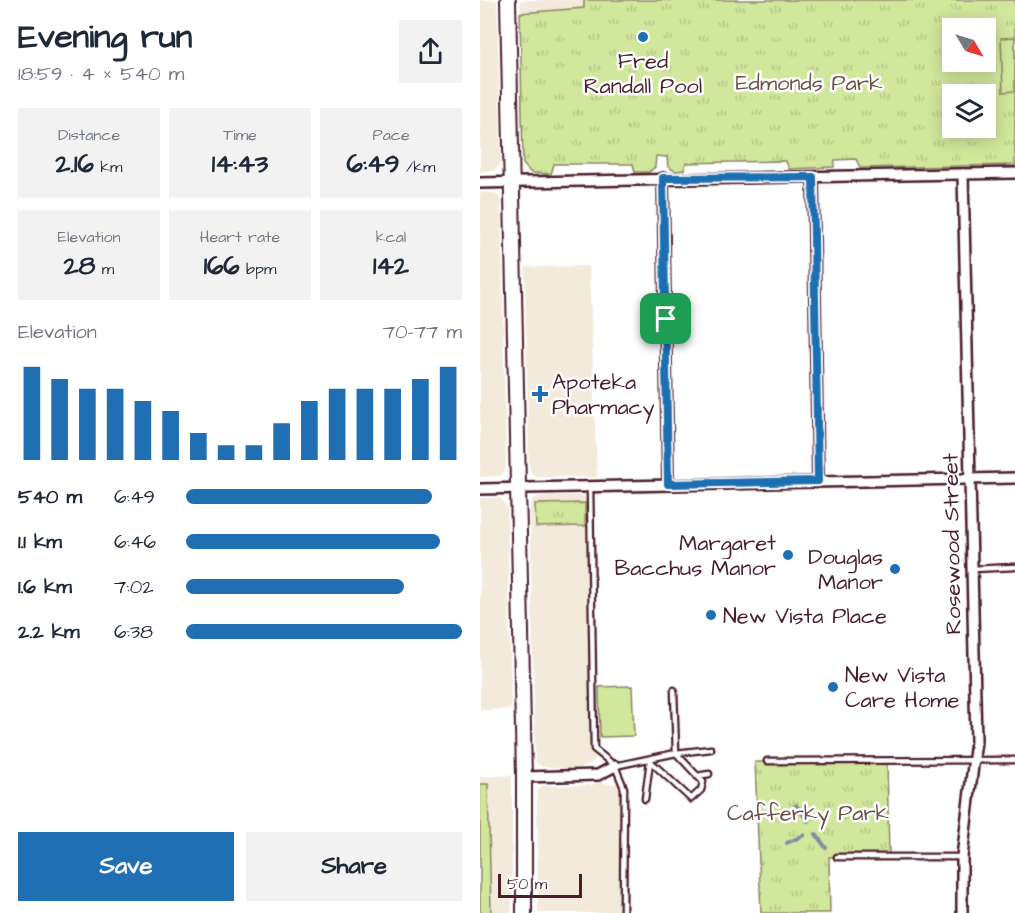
<!DOCTYPE html>
<html lang="en">
<head>
<meta charset="utf-8">
<style>
	body { margin:0; font-family:"Architects Daughter",sans-serif; background:#f2f2f3; color:#1f2937; height:100vh; display:flex; flex-direction:column; font-size:22px; white-space:nowrap }
	* { box-sizing:border-box; margin:0 }
	p { font-size:20px; color:#747a83 }
	.icon { flex:none; width:33px; height:33px; fill:none; stroke:currentColor; stroke-width:2; stroke-linecap:round; stroke-linejoin:round }
	.map { position:relative; flex:1; overflow:hidden }
	.sheet { display:flex; flex-direction:column; background:#fff; width:480px }
	.sheet>* { flex:none }
	.needle { width:39px; rotate:128deg }
	.fabs { position:absolute; left:462px; top:18px; display:grid; gap:12px }
	.fabs a { display:grid; place-items:center; width:54px; height:54px; border-radius:0px; background:#fff; box-shadow:0 3px 15px #0003; font-size:30px }
	.scale { position:absolute; left:18px; bottom:15px; width:84px; box-sizing:border-box; padding-left:6px; border:3px solid #4a1f2b; border-top:0; font-size:16px; line-height:21px; white-space:nowrap; color:#4a1f2b; -webkit-text-stroke:4px #fff; paint-order:stroke }
	.pin { position:absolute; display:grid; place-items:center; width:51px; height:51px; color:#fff; margin:-26px; border-radius:12px; box-shadow:0 3px 9px #0006 }
	.round { display:grid; place-items:center; flex:none; width:63px; height:63px; border-radius:0px; background:#f2f2f3 }
	.overview { display:flex; align-items:center; justify-content:space-between; height:102px; padding:0 18px }
	h1 { font-size:33px; font-weight:700; line-height:45px }
	.figures { display:grid; grid-template-columns:repeat(3,1fr); gap:9px; height:102px; padding:6px 18px }
	.figures div { display:grid; align-content:center; border-radius:0px; background:#f2f2f3; text-align:center }
	.figures b { font-size:26px; font-weight:700 }
	.figures small { font-size:16px; font-weight:400 }
	.figures p { font-size:16px }
	.chart { height:168px; padding:12px 18px }
	.chart p { display:flex; justify-content:space-between }
	.chart svg { width:100%; height:108px; margin-top:6px; stroke:#1f6fb2; stroke-width:6 }
	.primary-button { display:flex; gap:12px; margin-top:auto; padding:12px 18px }
	.primary-button a { flex:1; height:69px; border-radius:0px; background:#1f6fb2; color:#fff; font-size:24px; font-weight:700; line-height:69px; text-align:center }
	.primary-button a+a { background:#f2f2f3; color:#1f2937 }
	ul { padding:0 18px; list-style:none; font-size:20px }
	li { display:grid; grid-template-columns:96px 72px 1fr; align-items:center; height:45px }
	li i { height:15px; border-radius:8px; background:#1f6fb2 }
	main { display:flex; flex:1; min-height:0 }
	.map>svg:first-child { display:block }
	.built { fill:#f3eadc }
	.grass { fill:url(#grass-tufts); stroke:#8e8364; stroke-width:1.5; fill-rule:evenodd }
	.garden { fill:#d1e79c; stroke:#8e8364; stroke-width:1.5 }
	.lines { fill:none; stroke-linecap:round; stroke-linejoin:round }
	.stream { stroke:#848ea5; stroke-width:4 }
	.lane-casing { stroke:#4a1f2b; stroke-width:9 }
	.street-casing { stroke:#4a1f2b; stroke-width:14 }
	.secondary-casing { stroke:#4a1f2b; stroke-width:18 }
	.lane { stroke:#fff; stroke-width:4.5 }
	.street { stroke:#fff; stroke-width:9 }
	.secondary { stroke:#fff; stroke-width:14 }
	.route-casing { stroke:#fff; stroke-width:12 }
	.route { stroke:#1f6fb2; stroke-width:8 }
	.poi-dot { fill:#1f6fb2; stroke:#fff; stroke-width:2 }
	.labels { text-anchor:middle; stroke-width:5; stroke-linejoin:round; paint-order:stroke }
	.poi-label { font-size:22px; fill:#4a1f2b; stroke:#fff; text-anchor:start }
	.park-label { font-size:22px; fill:#6c5147; stroke:#fff }
	.street-label { font-size:22px; fill:#4a1f2b; stroke:#fff }
</style>
</head>
<body>
<main>
<section class="sheet">
<div class="overview"><div><h1>Evening run</h1><p>18:59 · 4 × 540 m</p></div><a class="round"><svg class="icon" aria-label="share" viewBox="0 0 24 24"><path d="M12 15V3M7 8l5-5 5 5M5 13v7h14v-7"/></svg></a></div>
<div class="figures">
<div><p>Distance</p><b>2.16<small> km</small></b></div>
<div><p>Time</p><b>14:43</b></div>
<div><p>Pace</p><b>6:49<small> /km</small></b></div>
</div>
<div class="figures">
<div><p>Elevation</p><b>28<small> m</small></b></div>
<div><p>Heart rate</p><b>166<small> bpm</small></b></div>
<div><p>kcal</p><b>142</b></div>
</div>
<div class="chart"><p><span>Elevation</span>70–77 m</p>
<svg viewBox="0 0 160 44" preserveAspectRatio="none"><path d="M5 44V6M15 44V11M25 44V15M35 44V15M45 44V20M55 44V24M65 44V33M75 44V38M85 44V38M95 44V29M105 44V20M115 44V15M125 44V15M135 44V15M145 44V11M155 44V6"/></svg>
</div>
<ul>
<li><b>540 m</b>6:49<i style="width:89%"></i></li>
<li><b>1.1 km</b>6:46<i style="width:92%"></i></li>
<li><b>1.6 km</b>7:02<i style="width:79%"></i></li>
<li><b>2.2 km</b>6:38<i style="width:100%"></i></li>
</ul>
<div class="primary-button"><a>Save</a><a>Share</a></div>
</section>
<div class="map">
<svg width="535" height="913" viewBox="0 0 535 913">
	<defs>
		<pattern id="grass-tufts" width="24" height="20" patternUnits="userSpaceOnUse" patternTransform="scale(1.5)"><rect width="24" height="20" fill="#d1e79c"/><path d="M3 7l-1-3M5 7V3M7 7l1-3M15 17l-1-3M17 17v-4M19 17l1-3" fill="none" stroke="#b5c687"/></pattern>
	</defs>
	<rect width="100%" height="100%" fill="#fff"/>
	<filter id="ink" filterUnits="userSpaceOnUse"><feTurbulence type="fractalNoise" baseFrequency=".0167" numOctaves="2"/><feDisplacementMap in="SourceGraphic" scale="12" xChannelSelector="R" yChannelSelector="G"/><feConvolveMatrix kernelMatrix="1 2 1 2 8 2 1 2 1" color-interpolation-filters="sRGB"/></filter>
	<g filter="url(#ink)">
		<!-- built -->
		<g class="built">
			<path d="M0 0H17L21 163 15 170 0 172Z"/>
			<path d="M40 0H104L105 8 40 13Z"/>
			<path d="M0 193H15L21 200 26 469 21 476 0 477Z"/>
			<path d="M109 266 117 477H56L49 469 45 267Z"/>
			<path d="M110 495 114 749 119 753 112 763 97 769 64 767 57 764 55 759 50 506 53 499 60 496Z"/>
			<path d="M0 498H20L27 506 31 709 0 710Z"/>
			<path d="M32 775V913H0V777Z"/>
			<path d="M120 781 126 784 142 783 143 913H58L57 792 62 786 112 785Z"/>
		</g>
		<!-- grass -->
		<g class="grass">
			<path d="M104 0H535V165L380 168 376 159 355 160 354 167 309 169 306 161 206 163 204 170 195 171 188 167 187 157 176 156 175 167 169 172H155L153 164H74L71 174 51 173 43 164 40 13 104 8ZM472 28H506V62H472ZM472 94H506V128H472Z"/>
			<path d="M105 503V526L56 527 55 504Z"/>
			<path d="M275 762H407L409 857H349L350 913H281Z"/>
		</g>
		<!-- garden -->
		<g class="garden">
			<path d="M535 37V91L523 92 521 38Z"/>
			<path d="M152 686 154 736 120 737 119 687Z"/>
			<path d="M0 784H8L11 913H0Z"/>
		</g>
		<g class="lines">
			<!-- stream -->
			<g class="stream">
				<path d="M316 805 328 821"/>
				<path d="M336 834 346 848"/>
				<path d="M307 843 324 835"/>
			</g>
			<!-- lane casing -->
			<g class="lane-casing">
				<g id="lane">
					<path d="M110 487 114 749 135 766 144 788 143 913"/>
					<path d="M493 569 535 567"/>
					<path d="M196 753 231 749"/>
					<path d="M170 761 211 799 221 790 223 782 196 753"/>
					<path d="M287 761 535 760"/>
					<path d="M135 766 196 753 194 690"/>
					<path d="M217 776 229 774"/>
					<path d="M165 799 170 761"/>
					<path d="M357 857H482"/>
				</g>
			</g>
			<!-- street casing -->
			<g class="street-casing">
				<g id="street">
					<path d="M333 177 338 481"/>
					<path d="M183 178 188 484"/>
					<path d="M0 183 535 173"/>
					<path d="M0 489 535 478"/>
					<path d="M44 777 118 775 135 766"/>
					<path d="M482 913V857L496 741 483 174"/>
				</g>
			</g>
			<!-- secondary casing -->
			<g class="secondary-casing">
				<path id="secondary" d="M28 0 44 777V913"/>
			</g>
			<!-- lane -->
			<use href="#lane" class="lane"/>
			<!-- street -->
			<use href="#street" class="street"/>
			<!-- secondary -->
			<use href="#secondary" class="secondary"/>
		</g>
	</g>
	<g class="lines" filter="url(#ink)">
		<!-- route casing -->
		<g class="route-casing">
			<path id="route" d="M333 177 338 481 188 484 183 178Z"/>
		</g>
		<!-- route -->
		<use href="#route" class="route"/>
	</g>
	<!-- markers -->
	<g class="poi-dot">
		<circle cx="163" cy="37" r="6"/>
		<path d="M57 385h6v6h6v6h-6v6h-6v-6h-6v-6h6z"/>
		<circle cx="308" cy="555" r="6"/>
		<circle cx="415" cy="569" r="6"/>
		<circle cx="231" cy="615" r="6"/>
		<circle cx="353" cy="687" r="6"/>
	</g>
	<g class="labels">
		<!-- poi labels -->
		<g class="poi-label">
			<text x="163" y="68" text-anchor="middle">Fred<tspan x="163" dy="25">Randall Pool</tspan></text>
			<text x="72" y="389">Apoteka<tspan x="72" dy="25">Pharmacy</tspan></text>
			<text x="296" y="550" text-anchor="end">Margaret<tspan x="296" dy="25">Bacchus Manor</tspan></text>
			<text x="403" y="564" text-anchor="end">Douglas<tspan x="403" dy="25">Manor</tspan></text>
			<text x="243" y="623">New Vista Place</text>
			<text x="365" y="682">New Vista<tspan x="365" dy="25">Care Home</tspan></text>
		</g>
		<!-- park labels -->
		<g class="park-label">
			<text x="329" y="90">Edmonds Park</text>
			<text x="328" y="820">Cafferky Park</text>
		</g>
		<!-- street labels -->
		<g class="street-label">
			<text transform="translate(471 544) rotate(-91)" y="8">Rosewood Street</text>
		</g>
	</g>
</svg>
<div class="fabs">
<a><svg class="needle" viewBox="-14 -14 28 28"><path d="M0-13l5 13h-10z" fill="#e53935"/><path d="M0 13l5-13h-10z" fill="#747a83"/></svg></a>
<a><svg class="icon" aria-label="layers" viewBox="0 0 24 24"><path d="M12 4l9 5-9 5-9-5zM3 14l9 5 9-5"/></svg></a>
</div>
<div class="scale">50 m</div>
<div class="pin" style="left:186px;top:319px;background:#1e9e55"><svg class="icon" aria-label="arrive" viewBox="0 0 24 24"><path d="M6 21V4h12l-3 4 3 4H6"/></svg></div>
</div>
</main>
</body>
</html>
